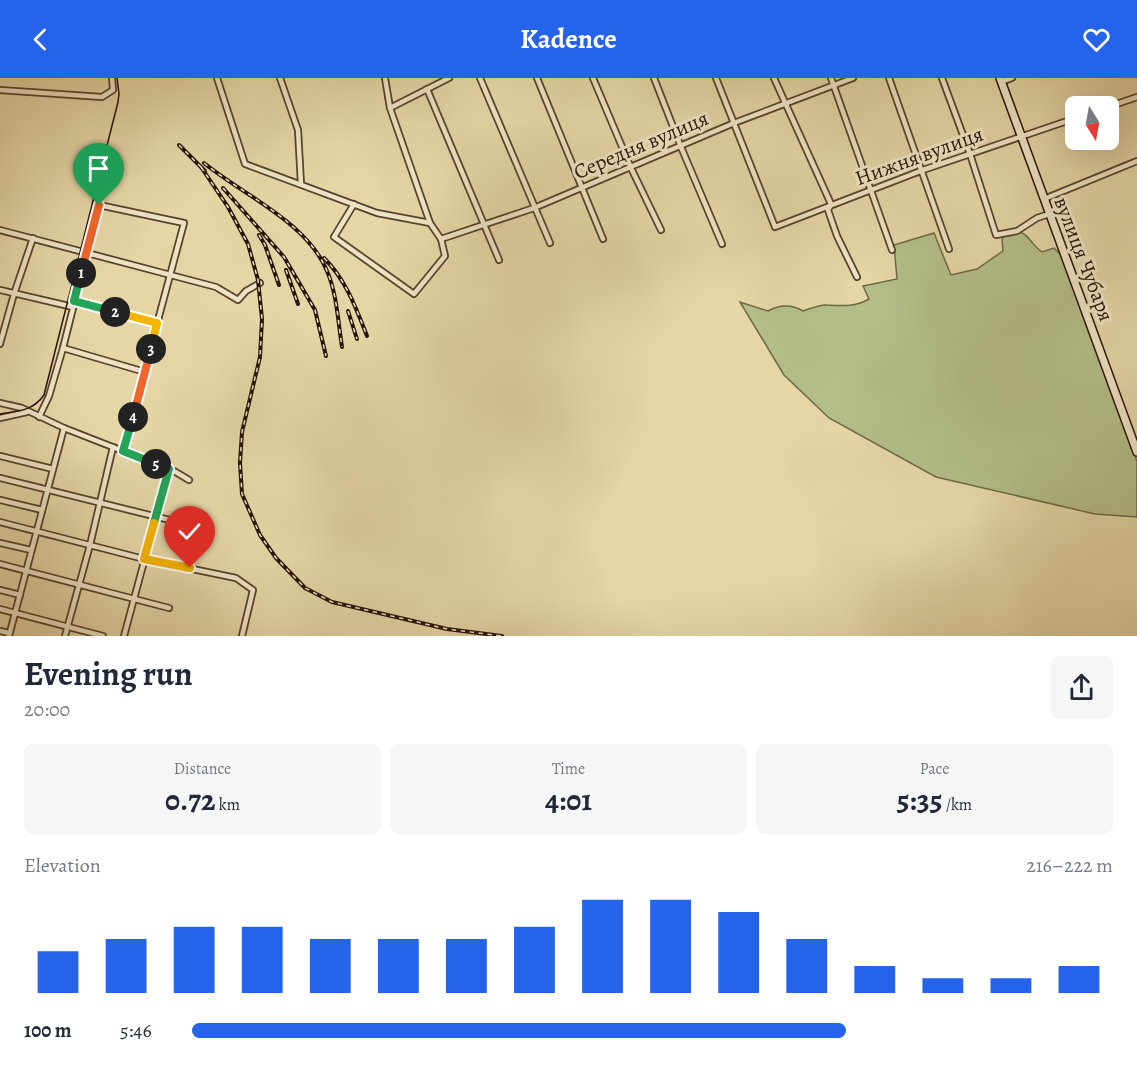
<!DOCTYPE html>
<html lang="en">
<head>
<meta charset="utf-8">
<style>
	body { margin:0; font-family:Alegreya,serif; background:#f6f6f7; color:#1f2937; height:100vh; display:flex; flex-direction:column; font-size:22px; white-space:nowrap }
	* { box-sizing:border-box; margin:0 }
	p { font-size:20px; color:#747a83 }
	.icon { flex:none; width:33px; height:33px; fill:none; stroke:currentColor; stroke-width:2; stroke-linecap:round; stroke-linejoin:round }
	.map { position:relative; height:558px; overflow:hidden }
	.details { display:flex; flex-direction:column; background:#fff; flex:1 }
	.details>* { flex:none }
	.needle { width:39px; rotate:169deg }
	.controls { position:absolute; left:1065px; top:18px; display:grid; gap:12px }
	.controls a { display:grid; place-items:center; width:54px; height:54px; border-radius:9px; background:#fff; box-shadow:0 6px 24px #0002; font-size:30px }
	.pin { position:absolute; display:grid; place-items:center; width:51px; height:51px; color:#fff; margin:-62px -26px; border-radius:50% 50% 50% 0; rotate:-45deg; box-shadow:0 0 6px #0007 }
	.pin .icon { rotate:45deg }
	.km { position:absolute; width:30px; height:30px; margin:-15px; border-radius:50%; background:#222; color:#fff; font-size:16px; line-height:30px; text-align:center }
	.round { display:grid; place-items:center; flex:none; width:63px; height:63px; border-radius:9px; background:#f6f6f7 }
	.headline { display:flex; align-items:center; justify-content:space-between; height:102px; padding:0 24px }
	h1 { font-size:33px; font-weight:700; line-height:45px }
	.stats { display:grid; grid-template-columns:repeat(3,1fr); gap:9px; height:102px; padding:6px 24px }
	.stats div { display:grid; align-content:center; border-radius:9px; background:#f6f6f7; text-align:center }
	.stats b { font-size:30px; font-weight:700 }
	.stats small { font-size:16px; font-weight:400 }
	.stats p { font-size:16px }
	.chart { height:168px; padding:12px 24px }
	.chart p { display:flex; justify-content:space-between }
	.chart svg { width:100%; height:108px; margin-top:6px; stroke:#2563eb; stroke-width:6 }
	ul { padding:0 24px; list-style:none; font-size:20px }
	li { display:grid; grid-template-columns:96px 72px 1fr; align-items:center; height:45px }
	li i { height:15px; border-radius:8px; background:#2563eb }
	header { display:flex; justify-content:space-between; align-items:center; height:78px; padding:0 24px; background:#2563eb; color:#fff; font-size:27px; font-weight:700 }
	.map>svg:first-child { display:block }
	.green { fill:#b3be88; stroke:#6e6846; stroke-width:1.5 }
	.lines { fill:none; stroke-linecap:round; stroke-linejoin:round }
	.street-casing { stroke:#59422c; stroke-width:8 }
	.secondary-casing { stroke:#2a1104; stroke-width:10 }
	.street { stroke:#eee4c5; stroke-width:4.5 }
	.secondary { stroke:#eee4c5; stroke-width:7 }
	.tram { stroke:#2a1104; stroke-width:1.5 }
	.rail-casing { stroke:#2a1104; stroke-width:4 }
	.rail { stroke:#eee4c5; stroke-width:1.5; stroke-dasharray:4.5; stroke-linecap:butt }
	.split-1-casing { stroke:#fff; stroke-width:12 }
	.split-2-casing { stroke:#fff; stroke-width:12 }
	.split-3-casing { stroke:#fff; stroke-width:12 }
	.split-4-casing { stroke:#fff; stroke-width:12 }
	.split-5-casing { stroke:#fff; stroke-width:12 }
	.split-6-casing { stroke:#fff; stroke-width:12 }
	.split-7-casing { stroke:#fff; stroke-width:12 }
	.split-1 { stroke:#f0652b; stroke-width:8 }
	.split-2 { stroke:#22a559; stroke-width:8 }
	.split-3 { stroke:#f5b400; stroke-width:8 }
	.split-4 { stroke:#f0652b; stroke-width:8 }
	.split-5 { stroke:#22a559; stroke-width:8 }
	.split-6 { stroke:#22a559; stroke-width:8 }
	.split-7 { stroke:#f5b400; stroke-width:8 }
	.labels { text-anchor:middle; stroke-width:6; stroke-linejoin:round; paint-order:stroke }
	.street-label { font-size:21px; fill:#2a1104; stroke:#eee4c5 }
</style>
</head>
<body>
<header><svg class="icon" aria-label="back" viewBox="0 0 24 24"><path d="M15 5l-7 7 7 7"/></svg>Kadence<svg class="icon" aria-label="heart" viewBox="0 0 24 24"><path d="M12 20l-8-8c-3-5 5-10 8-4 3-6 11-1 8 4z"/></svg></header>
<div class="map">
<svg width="1137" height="558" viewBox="0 0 1137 558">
	<rect width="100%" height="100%" fill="#e5d6a6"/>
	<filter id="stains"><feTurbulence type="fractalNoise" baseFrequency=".00333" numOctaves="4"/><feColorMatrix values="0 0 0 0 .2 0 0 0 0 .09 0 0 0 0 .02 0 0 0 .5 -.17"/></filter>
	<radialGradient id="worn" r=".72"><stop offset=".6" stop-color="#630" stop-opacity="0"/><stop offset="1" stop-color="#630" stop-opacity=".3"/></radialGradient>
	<!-- green -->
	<path class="green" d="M934 155 951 197 977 191 1003 173 1002 160C1029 146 1025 162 1042 174L1054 170 1063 179 1137 383V439L1095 436 936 399 829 340 784 297 740 224 768 233C779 227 791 226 803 233 810 231 820 226 827 227 841 228 856 229 869 221L863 208 897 201 894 167Z"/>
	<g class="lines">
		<!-- street casing -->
		<g class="street-casing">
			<g id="street">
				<path d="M217 0 245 86 377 135 430 145"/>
				<path d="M280 0 298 52 301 106"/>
				<path d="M480 0 550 165"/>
				<path d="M537 0 603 161"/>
				<path d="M593 0 631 90 661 152"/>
				<path d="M654 0 681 69 722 166"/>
				<path d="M716 0 775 149 923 92 1076 40"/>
				<path d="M774 0 831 126 828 132 837 158 857 199"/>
				<path d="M831 0 892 172"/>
				<path d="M889 0 949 171"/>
				<path d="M942 0 970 76 996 157 1017 153 1037 140 1049 136"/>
				<path d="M1001 4 1012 0"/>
				<path d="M427 11 499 182"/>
				<path d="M0 12 102 19 113 12 112 0"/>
				<path d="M1108 29 1137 19"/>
				<path d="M390 30 449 0"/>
				<path d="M1044 121 1137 83"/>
				<path d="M354 126 334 159 414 216 445 178 441 161 430 145 390 30 385 0"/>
				<path d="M0 152 216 209 238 222 246 213 260 205"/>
				<path d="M441 161 534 130 734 45 853 0"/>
				<path d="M0 212 73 229"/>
				<path d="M74 223 157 245"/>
				<path d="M0 266 14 216 33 160"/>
				<path d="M63 270 145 294"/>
				<path d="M0 325 22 330 64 350 174 393 189 402"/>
				<path d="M39 339 49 318 63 270 99 127 184 145 123 373"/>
				<path d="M0 340 27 334"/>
				<path d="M0 378 53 391"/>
				<path d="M0 400 198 449"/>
				<path d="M0 422 42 432"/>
				<path d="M0 444 144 481 236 500 253 512 242 558"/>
				<path d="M0 465 31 472"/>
				<path d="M0 486 169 530"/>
				<path d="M0 512 20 517"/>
				<path d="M0 531 103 558"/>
				<path d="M0 553 9 555"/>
				<path d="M9 558 64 350"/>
				<path d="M65 558 90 467 113 369"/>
				<path d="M124 558 169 391"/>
			</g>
		</g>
		<!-- secondary casing -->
		<g class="secondary-casing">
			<path id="secondary" d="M1000 0 1137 374"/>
		</g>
		<!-- street -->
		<use href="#street" class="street"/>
		<!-- secondary -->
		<use href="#secondary" class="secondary"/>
		<!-- tram -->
		<path class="tram" d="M0 336C18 333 33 333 44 317L118 24 119 16 117 0"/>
		<!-- rail casing -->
		<g class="rail-casing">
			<g id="rail">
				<path d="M179 67 205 93"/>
				<path d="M204 85C243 117 307 144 327 193 337 216 338 244 342 269"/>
				<path d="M201 89 228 129 248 166 258 202 262 241 260 279 242 354 240 385 242 416 260 457 276 480 305 510 332 524 447 551 502 558"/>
				<path d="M223 110 284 179 315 232 326 278"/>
				<path d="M259 157 265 167 279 207"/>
				<path d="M324 180C346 202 356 230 367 258"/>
				<path d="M286 192 298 226"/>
				<path d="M348 233 357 261"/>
			</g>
		</g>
		<!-- rail -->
		<use href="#rail" class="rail"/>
	</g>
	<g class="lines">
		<!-- split-1 casing -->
		<g class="split-1-casing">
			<path id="split-1" d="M81 195 99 127"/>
		</g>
		<!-- split-2 casing -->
		<g class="split-2-casing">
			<path id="split-2" d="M81 195 74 223 115 234"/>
		</g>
		<!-- split-3 casing -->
		<g class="split-3-casing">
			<path id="split-3" d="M115 234 157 245 151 271"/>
		</g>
		<!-- split-4 casing -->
		<g class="split-4-casing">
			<path id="split-4" d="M133 339 151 271"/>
		</g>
		<!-- split-5 casing -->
		<g class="split-5-casing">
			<path id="split-5" d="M133 339 123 373 156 386"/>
		</g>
		<!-- split-6 casing -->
		<g class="split-6-casing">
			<path id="split-6" d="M154 445 169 391 156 386"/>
		</g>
		<!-- split-7 casing -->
		<g class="split-7-casing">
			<path id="split-7" d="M154 445 144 481 190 490"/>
		</g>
		<!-- split-1 -->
		<use href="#split-1" class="split-1"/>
		<!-- split-2 -->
		<use href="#split-2" class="split-2"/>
		<!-- split-3 -->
		<use href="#split-3" class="split-3"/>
		<!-- split-4 -->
		<use href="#split-4" class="split-4"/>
		<!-- split-5 -->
		<use href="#split-5" class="split-5"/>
		<!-- split-6 -->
		<use href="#split-6" class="split-6"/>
		<!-- split-7 -->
		<use href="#split-7" class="split-7"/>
	</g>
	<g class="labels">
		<!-- street labels -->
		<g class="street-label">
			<text transform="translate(641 67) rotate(-23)" y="7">Середня вулиця</text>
			<text transform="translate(919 78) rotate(-20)" y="7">Нижня вулиця</text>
			<text transform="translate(1084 181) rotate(69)" y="7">вулиця Чубаря</text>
		</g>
	</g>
	<rect width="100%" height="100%" filter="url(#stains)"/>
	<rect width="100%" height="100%" fill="url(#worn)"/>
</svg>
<div class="controls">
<a><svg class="needle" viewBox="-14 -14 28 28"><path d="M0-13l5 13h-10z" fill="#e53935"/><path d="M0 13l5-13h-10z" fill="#747a83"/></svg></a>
</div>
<div class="pin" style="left:99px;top:127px;background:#1e9e55"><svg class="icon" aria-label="arrive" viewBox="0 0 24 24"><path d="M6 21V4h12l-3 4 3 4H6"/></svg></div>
<div class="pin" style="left:190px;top:490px;background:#d93025"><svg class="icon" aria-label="check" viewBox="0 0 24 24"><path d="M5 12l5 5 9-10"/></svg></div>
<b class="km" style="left:81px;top:195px">1</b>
<b class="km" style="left:115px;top:234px">2</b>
<b class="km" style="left:151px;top:271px">3</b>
<b class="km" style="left:133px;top:339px">4</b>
<b class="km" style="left:156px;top:386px">5</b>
</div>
<section class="details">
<div class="headline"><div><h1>Evening run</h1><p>20:00</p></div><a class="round"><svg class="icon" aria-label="share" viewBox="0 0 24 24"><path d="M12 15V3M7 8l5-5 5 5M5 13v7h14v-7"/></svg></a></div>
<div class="stats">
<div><p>Distance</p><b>0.72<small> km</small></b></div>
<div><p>Time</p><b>4:01</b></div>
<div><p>Pace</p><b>5:35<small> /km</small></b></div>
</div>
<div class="chart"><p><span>Elevation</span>216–222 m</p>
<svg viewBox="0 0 160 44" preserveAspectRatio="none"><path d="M5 44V27M15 44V22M25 44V17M35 44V17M45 44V22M55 44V22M65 44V22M75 44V17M85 44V6M95 44V6M105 44V11M115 44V22M125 44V33M135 44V38M145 44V38M155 44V33"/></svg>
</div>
<ul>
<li><b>100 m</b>5:46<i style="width:71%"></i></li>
</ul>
</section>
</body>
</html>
